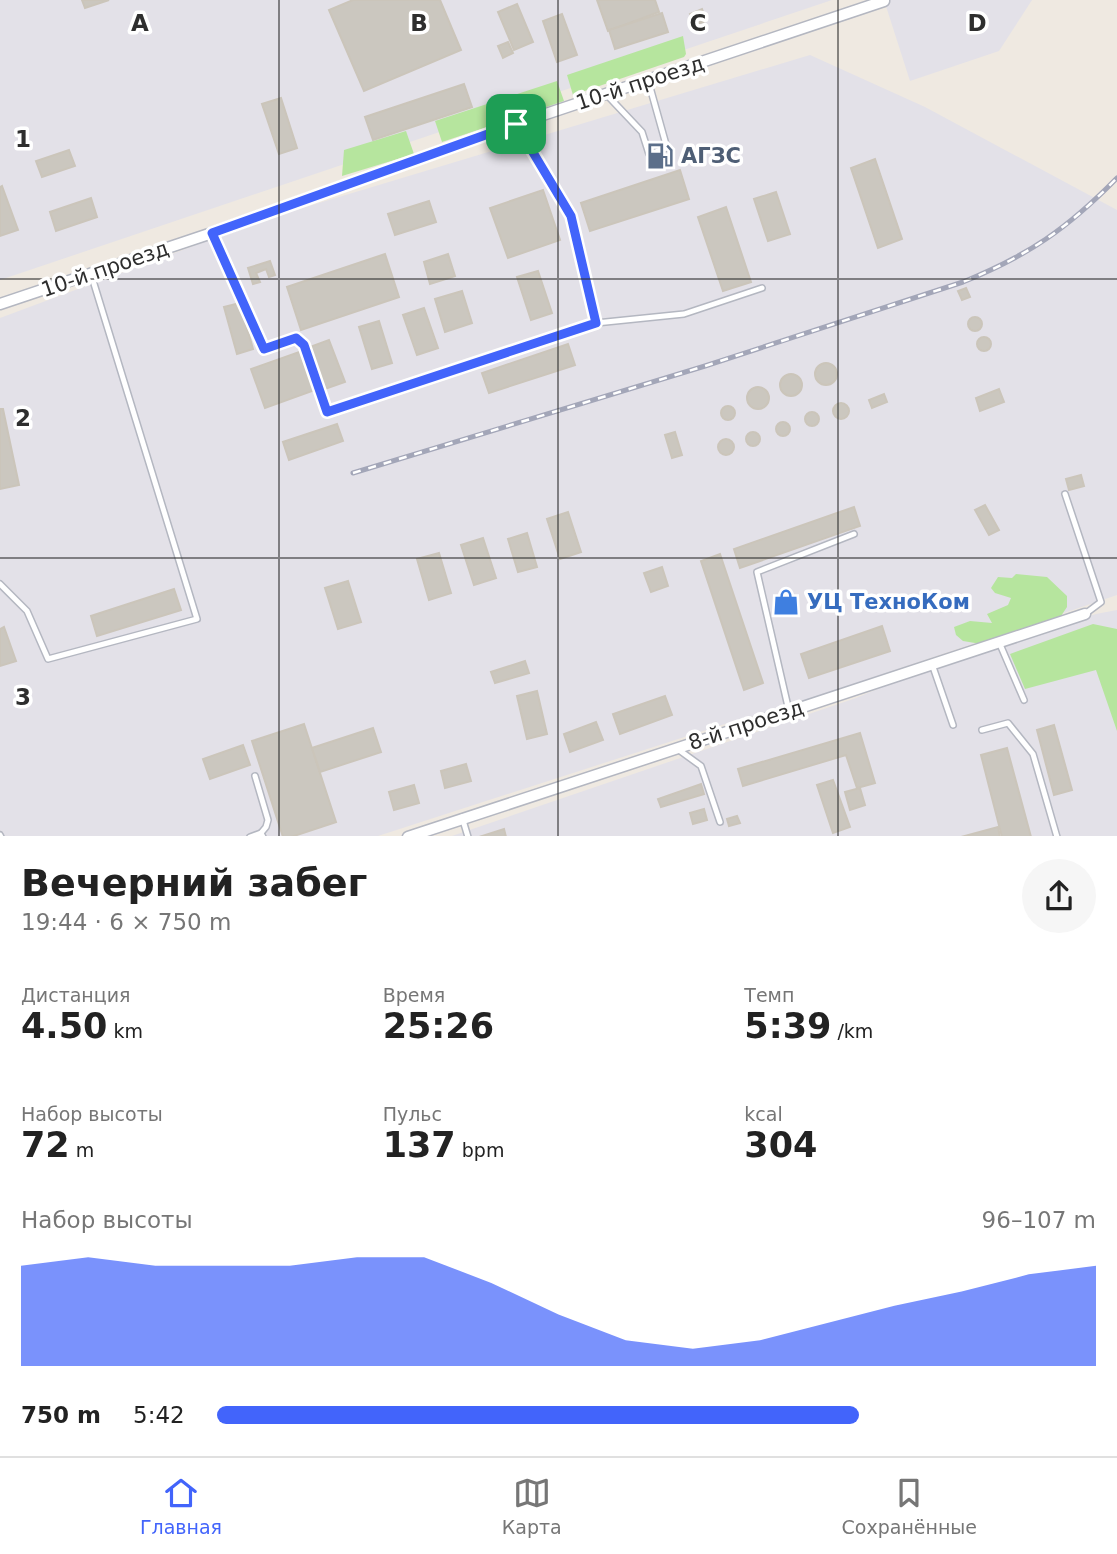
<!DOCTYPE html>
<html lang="ru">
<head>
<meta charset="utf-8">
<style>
	body { margin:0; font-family:"DejaVu Sans",sans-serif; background:#f6f6f6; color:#222; height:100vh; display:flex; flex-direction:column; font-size:26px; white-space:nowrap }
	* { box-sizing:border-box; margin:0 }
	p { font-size:23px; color:#767676 }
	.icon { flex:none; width:38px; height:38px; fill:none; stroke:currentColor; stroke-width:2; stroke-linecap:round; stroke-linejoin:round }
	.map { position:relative; height:836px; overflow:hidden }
	.details { display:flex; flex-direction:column; background:#fff; flex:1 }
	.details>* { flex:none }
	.pin { position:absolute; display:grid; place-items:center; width:60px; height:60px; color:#fff; margin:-30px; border-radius:14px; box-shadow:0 4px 10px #0006 }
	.round { display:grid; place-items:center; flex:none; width:74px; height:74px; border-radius:37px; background:#f6f6f6 }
	.head { display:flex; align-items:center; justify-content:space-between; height:119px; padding:0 21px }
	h1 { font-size:38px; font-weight:700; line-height:52px }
	.stats { display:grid; grid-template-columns:repeat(3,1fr); gap:10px; height:119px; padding:7px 21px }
	.stats div { display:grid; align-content:center }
	.stats b { font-size:35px; font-weight:700 }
	.stats small { font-size:19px; font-weight:400 }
	.stats p { font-size:19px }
	.chart { height:196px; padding:14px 21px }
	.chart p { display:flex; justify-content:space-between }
	.chart svg { width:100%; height:126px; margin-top:7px; fill:#4264fb; opacity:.7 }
	ul { padding:0 21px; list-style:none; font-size:23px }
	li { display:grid; grid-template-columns:112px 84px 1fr; align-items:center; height:52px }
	li i { height:18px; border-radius:9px; background:#4264fb }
	.tab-bar { display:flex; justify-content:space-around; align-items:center; height:98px; border-top:2px solid #e0e0e0; background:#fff; font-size:19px; color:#767676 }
	.tab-bar a { display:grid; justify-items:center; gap:4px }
	.tab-bar .active { color:#4264fb }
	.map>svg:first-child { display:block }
	.industrial { fill:#e3e1e8 }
	.green { fill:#b6e59e }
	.building { fill:#cbc7bf; stroke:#cbc5ba; stroke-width:2 }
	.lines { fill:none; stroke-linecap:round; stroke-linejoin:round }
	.service-casing { stroke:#b4b7c1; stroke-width:8 }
	.minor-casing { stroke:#b4b7c1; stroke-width:13 }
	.service { stroke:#fff; stroke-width:5 }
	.minor { stroke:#fff; stroke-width:10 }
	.rail-casing { stroke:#a3a6b8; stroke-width:5 }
	.rail { stroke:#fff; stroke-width:2.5; stroke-dasharray:8; stroke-linecap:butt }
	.route-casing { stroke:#fff; stroke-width:14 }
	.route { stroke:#4264fb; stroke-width:9 }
	.grid { fill:none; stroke:#2e2e2e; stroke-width:2; stroke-opacity:0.55 }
	.labels { text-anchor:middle; stroke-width:7; stroke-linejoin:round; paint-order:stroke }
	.street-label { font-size:21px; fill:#2e2e2e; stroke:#fff }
	.service-label { font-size:21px; font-weight:bold; fill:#4e5e75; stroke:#fff; text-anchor:start }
	.shop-label { font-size:21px; font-weight:bold; fill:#366cbe; stroke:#fff; text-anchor:start }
	.grid-label { font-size:23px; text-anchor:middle; font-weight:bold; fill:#2e2e2e; stroke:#fff; stroke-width:7; stroke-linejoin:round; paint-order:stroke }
</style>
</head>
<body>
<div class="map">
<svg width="1117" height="837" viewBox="0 0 1117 837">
	<rect width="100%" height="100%" fill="#efe9e1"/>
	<!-- industrial -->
	<g class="industrial">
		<path d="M0 0H832L0 280Z"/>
		<path d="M884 0H1032L999 51 910 81Z"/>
		<path d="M810 55 925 107 1117 210V595L771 712 734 721 378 836 0 837V318L266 219Z"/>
		<path d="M1117 610V836L449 837 856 698 918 672 1096 614Z"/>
	</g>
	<!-- green -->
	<g class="green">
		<path d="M683 36 686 54 684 57 573 95 567 75Z"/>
		<path d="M557 81 564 101 442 142 435 121Z"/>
		<path d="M406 131 414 154 342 176 344 150Z"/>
		<path d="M1016 574 1047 577 1067 596V607L1059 619 981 644 963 641 956 635 954 627 970 621 992 623 987 614 1008 605 1011 598 995 593 991 588 998 577 1012 578Z"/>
		<path d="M1093 624 1117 629V731L1096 670 1025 689 1010 654Z"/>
	</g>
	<!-- building -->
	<g class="building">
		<path d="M82 0H109L85 8Z"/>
		<path d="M353 0H440L461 50 364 91 329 10Z"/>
		<path d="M597 0H655L659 12 608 31Z"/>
		<path d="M517 4 533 42 514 50 498 12Z"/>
		<path d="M702 9 706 21 694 25 690 14Z"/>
		<path d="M662 13 668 32 615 49 609 30Z"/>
		<path d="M562 14 577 55 557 62 543 21Z"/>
		<path d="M508 42 513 53 503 58 498 46Z"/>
		<path d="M464 84 472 107 373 140 365 117Z"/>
		<path d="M281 98 297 148 279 154 262 104Z"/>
		<path d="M69 150 75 166 42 177 36 161Z"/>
		<path d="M875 159 902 239 878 248 851 168Z"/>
		<path d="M680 170 689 199 590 231 581 203Z"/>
		<path d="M2 186 18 230 0 236V187Z"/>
		<path d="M543 190 560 240 508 258 490 208Z"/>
		<path d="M776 192 790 234 768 241 754 199Z"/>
		<path d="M91 198 97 217 56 231 50 212Z"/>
		<path d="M429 201 436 222 395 235 388 214Z"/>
		<path d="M726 207 751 282 723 291 698 217Z"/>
		<path d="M385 254 399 297 301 330 287 287Z"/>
		<path d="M448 254 455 276 430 284 424 262Z"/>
		<path d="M270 261 275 275 269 277 266 269 256 273 260 282 253 284 248 268Z"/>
		<path d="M538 271 552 313 531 320 517 277Z"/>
		<path d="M966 288 970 297 962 300 958 291Z"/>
		<path d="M462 291 472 323 445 332 435 299Z"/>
		<path d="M240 303 253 349 237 354 224 307Z"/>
		<path d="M424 308 438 348 417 355 403 315Z"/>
		<circle cx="975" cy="324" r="7"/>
		<path d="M379 321 392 363 372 369 359 327Z"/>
		<circle cx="984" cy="344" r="7"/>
		<path d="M329 340 345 382 322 390 307 348Z"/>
		<path d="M568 344 575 365 489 393 482 373Z"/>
		<path d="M302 351 315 390 265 408 251 369Z"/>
		<circle cx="826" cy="374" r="11"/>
		<circle cx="791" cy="385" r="11"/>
		<circle cx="758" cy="398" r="11"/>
		<path d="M999 389 1004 402 980 411 976 398Z"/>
		<path d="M884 394 887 402 872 408 869 400Z"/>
		<circle cx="841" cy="411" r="8"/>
		<circle cx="728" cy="413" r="7"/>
		<path d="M0 409H3L19 485 0 489Z"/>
		<circle cx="812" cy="419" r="7"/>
		<circle cx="783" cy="429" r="7"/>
		<path d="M337 424 343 441 289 460 283 442Z"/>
		<circle cx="753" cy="439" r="7"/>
		<path d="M675 432 682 455 672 458 665 435Z"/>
		<circle cx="726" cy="447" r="8"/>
		<path d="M1081 475 1084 486 1069 490 1066 479Z"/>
		<path d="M985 505 999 530 989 535 975 510Z"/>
		<path d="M854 507 860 526 740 568 734 549Z"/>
		<path d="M568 512 581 552 560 559 547 519Z"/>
		<path d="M527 533 537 567 518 572 508 539Z"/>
		<path d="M483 538 496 578 474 585 461 545Z"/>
		<path d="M439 553 451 593 429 600 417 559Z"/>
		<path d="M720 554 763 683 744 690 701 561Z"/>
		<path d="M662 567 668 586 651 592 644 573Z"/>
		<path d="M348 581 361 622 338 629 325 588Z"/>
		<path d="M174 589 181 610 97 636 91 616Z"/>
		<path d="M882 626 890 651 809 678 801 654Z"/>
		<path d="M4 627 16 661 0 666V629Z"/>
		<path d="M525 661 529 673 495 683 491 672Z"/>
		<path d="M537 691 547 734 527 739 517 696Z"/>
		<path d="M665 696 672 715 620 734 613 714Z"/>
		<path d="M596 722 603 740 570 752 564 734Z"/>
		<path d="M304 724 336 822 291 837H283L252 741Z"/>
		<path d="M1054 725 1072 790 1054 795 1037 730Z"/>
		<path d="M373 728 381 752 320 772 312 748Z"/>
		<path d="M860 733 875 783 857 788 846 755 743 786 738 769Z"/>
		<path d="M243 745 250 765 210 779 203 759Z"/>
		<path d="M1007 748 1031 837H1002L981 755Z"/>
		<path d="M466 764 471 781 445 788 441 771Z"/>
		<path d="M833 780 850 827 833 833 817 785Z"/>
		<path d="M701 784 704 794 661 807 658 799Z"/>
		<path d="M414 785 419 803 394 810 389 792Z"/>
		<path d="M860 788 865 805 850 810 845 792Z"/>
		<path d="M704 809 707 820 693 824 690 813Z"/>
		<path d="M737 816 740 823 729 826 727 819Z"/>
		<path d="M998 827 1000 837H961Z"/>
		<path d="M504 829 506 837H479Z"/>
	</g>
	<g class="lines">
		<!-- service casing -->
		<g class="service-casing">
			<g id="service">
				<path d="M606 94 642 132 649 154 667 148 648 80"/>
				<path d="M516 124 571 217 596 323"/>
				<path d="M212 233 264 349 296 338 304 345 327 412 596 323 684 314 762 288"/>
				<path d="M1065 494 1101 602 1085 614"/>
				<path d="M0 584 27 611 48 659 197 619 91 274"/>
				<path d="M999 642 1024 700"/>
				<path d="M932 664 953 725"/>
				<path d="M789 711 757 572 854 534"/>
				<path d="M982 730 1008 723 1033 754 1057 837"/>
				<path d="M679 750 701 766 720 822"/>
				<path d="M255 776 268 820 266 827 261 833"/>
				<path d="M462 817 468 837"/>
				<path d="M0 835 1 837"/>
				<path d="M250 837 261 833 263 837"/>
			</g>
		</g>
		<!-- minor casing -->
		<g class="minor-casing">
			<g id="minor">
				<path d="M0 304 212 233 516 124 884 1"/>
				<path d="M408 837 1085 614"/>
			</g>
		</g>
		<!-- service -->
		<use href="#service" class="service"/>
		<!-- minor -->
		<use href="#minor" class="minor"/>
		<!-- rail casing -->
		<g class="rail-casing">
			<path id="rail" d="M353 473 705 366 963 282C1029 255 1067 229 1117 178"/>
		</g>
		<!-- rail -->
		<use href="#rail" class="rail"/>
	</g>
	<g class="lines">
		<!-- route casing -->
		<g class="route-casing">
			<path id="route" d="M516 124 571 216 596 323 327 412 304 345 296 338 264 349 212 233Z"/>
		</g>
		<!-- route -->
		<use href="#route" class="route"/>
	</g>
	<!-- grid -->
	<path class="grid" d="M279 0V837M558 0V837M838 0V837M0 279H1117M0 558H1117"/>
	<!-- icons -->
	<defs>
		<g id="fuel-bare" transform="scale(2.1)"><path d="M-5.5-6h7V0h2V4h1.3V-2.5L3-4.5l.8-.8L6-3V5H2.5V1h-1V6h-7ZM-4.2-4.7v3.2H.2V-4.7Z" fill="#5c6f8a" stroke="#fff" stroke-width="2.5" paint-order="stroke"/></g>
		<g id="shop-bare" transform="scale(2.1)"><path d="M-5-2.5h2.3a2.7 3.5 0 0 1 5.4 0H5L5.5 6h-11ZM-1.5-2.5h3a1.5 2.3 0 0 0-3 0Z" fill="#3f7fe0" stroke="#fff" stroke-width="2.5" paint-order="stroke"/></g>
	</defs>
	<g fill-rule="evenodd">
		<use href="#fuel-bare" x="660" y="156"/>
		<use href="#shop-bare" x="786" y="602"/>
	</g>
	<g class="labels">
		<!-- street labels -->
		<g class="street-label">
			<text transform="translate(640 83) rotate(-18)" y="7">10-й проезд</text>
			<text transform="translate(105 269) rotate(-19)" y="7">10-й проезд</text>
			<text transform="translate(746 725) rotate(-18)" y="7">8-й проезд</text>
		</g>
		<!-- service labels -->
		<g class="service-label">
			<text x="681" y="163">АГЗС</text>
		</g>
		<!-- shop labels -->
		<g class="shop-label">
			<text x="807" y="609">УЦ ТехноКом</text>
		</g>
	</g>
	<g class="grid-label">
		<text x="140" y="31">A</text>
		<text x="419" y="31">B</text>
		<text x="698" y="31">C</text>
		<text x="977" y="31">D</text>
		<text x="23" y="147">1</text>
		<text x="23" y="426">2</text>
		<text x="23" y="705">3</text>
	</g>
</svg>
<div class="pin" style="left:516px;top:124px;background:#1e9e55"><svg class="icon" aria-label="arrive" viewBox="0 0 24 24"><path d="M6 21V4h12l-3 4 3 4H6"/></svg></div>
</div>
<section class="details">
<div class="head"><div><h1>Вечерний забег</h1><p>19:44 · 6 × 750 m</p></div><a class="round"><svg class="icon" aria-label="share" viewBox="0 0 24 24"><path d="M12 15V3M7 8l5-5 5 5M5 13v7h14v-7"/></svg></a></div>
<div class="stats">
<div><p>Дистанция</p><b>4.50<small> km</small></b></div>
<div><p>Время</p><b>25:26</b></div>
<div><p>Темп</p><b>5:39<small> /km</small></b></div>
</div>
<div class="stats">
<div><p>Набор высоты</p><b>72<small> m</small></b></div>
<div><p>Пульс</p><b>137<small> bpm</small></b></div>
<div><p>kcal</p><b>304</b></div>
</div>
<div class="chart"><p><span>Набор высоты</span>96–107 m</p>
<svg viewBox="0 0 160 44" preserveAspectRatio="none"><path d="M0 44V9L10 6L20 9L30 9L40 9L50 6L60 6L70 15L80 26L90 35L100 38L110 35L120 29L130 23L140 18L150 12L160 9V44z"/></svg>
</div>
<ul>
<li><b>750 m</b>5:42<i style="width:73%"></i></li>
</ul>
</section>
<nav class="tab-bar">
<a class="active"><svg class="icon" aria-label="home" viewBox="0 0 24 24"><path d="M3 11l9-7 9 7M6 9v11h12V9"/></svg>Главная</a>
<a><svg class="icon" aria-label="map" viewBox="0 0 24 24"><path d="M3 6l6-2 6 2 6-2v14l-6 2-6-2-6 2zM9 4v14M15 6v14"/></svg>Карта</a>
<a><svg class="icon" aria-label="saved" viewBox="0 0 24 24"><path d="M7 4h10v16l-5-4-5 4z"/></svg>Сохранённые</a>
</nav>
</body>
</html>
